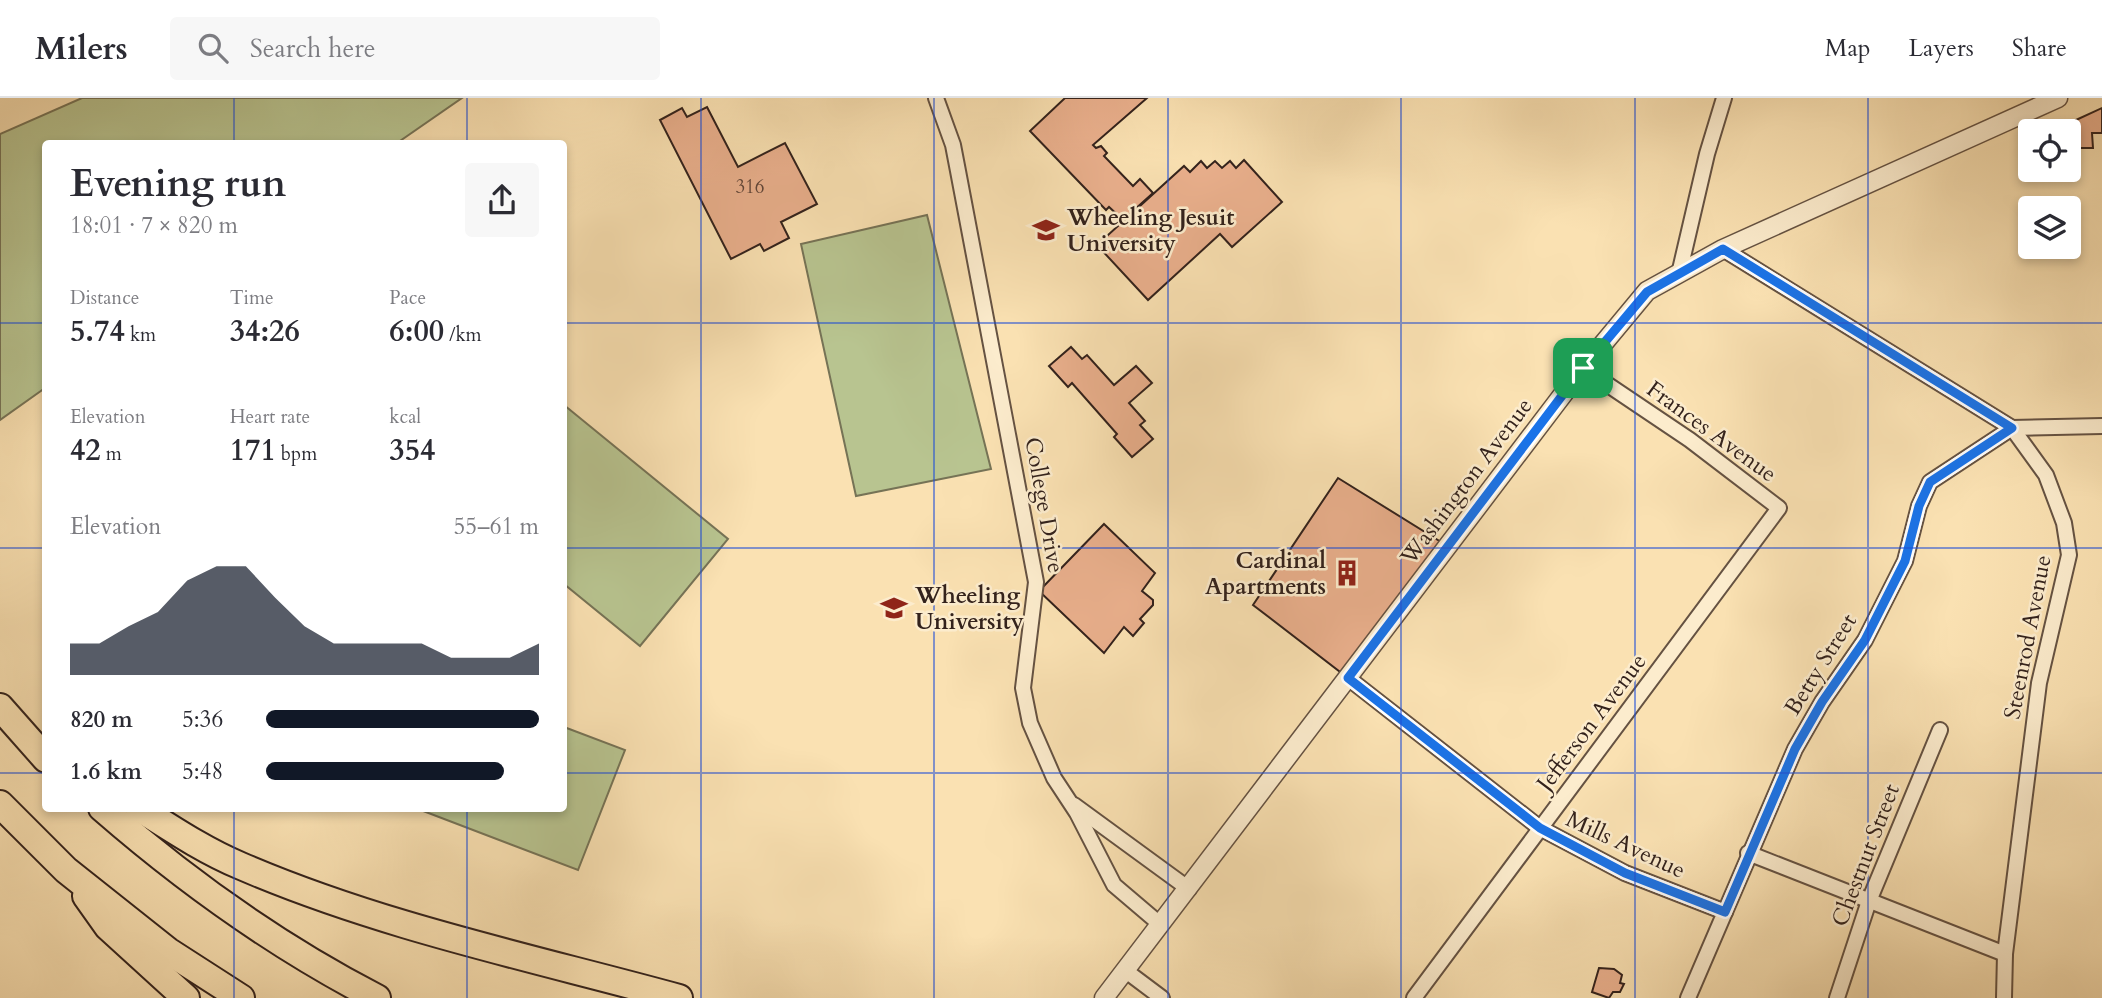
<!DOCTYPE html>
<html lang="en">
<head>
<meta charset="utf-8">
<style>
	body { margin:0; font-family:Cardo,serif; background:#f7f7f7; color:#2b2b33; height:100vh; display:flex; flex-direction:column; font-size:26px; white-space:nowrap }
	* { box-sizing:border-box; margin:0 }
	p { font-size:23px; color:#7c7c81 }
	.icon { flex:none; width:38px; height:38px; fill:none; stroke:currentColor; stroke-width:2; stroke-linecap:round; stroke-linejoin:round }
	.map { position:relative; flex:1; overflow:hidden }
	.details { position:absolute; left:42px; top:42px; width:525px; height:672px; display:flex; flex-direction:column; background:#fff; border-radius:7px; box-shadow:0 4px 10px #0003 }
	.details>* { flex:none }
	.fabs { position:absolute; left:2018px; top:21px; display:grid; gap:14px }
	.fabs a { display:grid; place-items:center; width:63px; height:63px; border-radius:7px; background:#fff; box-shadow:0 4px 10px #0003; font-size:35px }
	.pin { position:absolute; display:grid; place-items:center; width:60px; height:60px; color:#fff; margin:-30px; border-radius:14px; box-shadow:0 4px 10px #0006 }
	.round { display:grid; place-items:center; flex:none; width:74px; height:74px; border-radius:7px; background:#f7f7f7 }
	.overview { display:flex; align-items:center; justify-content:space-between; height:119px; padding:0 28px }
	h1 { font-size:38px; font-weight:600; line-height:52px }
	.stats { display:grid; grid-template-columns:repeat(3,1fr); gap:10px; height:119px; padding:7px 28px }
	.stats div { display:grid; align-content:center }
	.stats b { font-size:30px; font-weight:600 }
	.stats small { font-size:19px; font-weight:400 }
	.stats p { font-size:19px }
	.chart { height:196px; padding:14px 28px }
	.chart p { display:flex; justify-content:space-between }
	.chart svg { width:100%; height:126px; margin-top:7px; fill:#111827; opacity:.7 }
	ul { padding:0 28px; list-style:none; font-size:23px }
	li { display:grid; grid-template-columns:112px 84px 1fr; align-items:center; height:52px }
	li i { height:18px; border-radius:9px; background:#111827 }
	header { display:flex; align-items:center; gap:42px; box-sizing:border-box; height:98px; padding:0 35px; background:#fff; border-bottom:2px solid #e1e1e2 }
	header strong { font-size:33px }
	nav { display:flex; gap:38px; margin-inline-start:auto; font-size:24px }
	.search { width:490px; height:63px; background:#f7f7f7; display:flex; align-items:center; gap:18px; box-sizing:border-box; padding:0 24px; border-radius:7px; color:#7c7c81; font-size:26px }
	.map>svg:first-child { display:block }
	.green { fill:#b8c490; stroke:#767356; stroke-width:2 }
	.building { fill:#e9af8c; stroke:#33221c; stroke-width:2 }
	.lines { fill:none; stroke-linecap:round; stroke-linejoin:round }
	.minor-casing { stroke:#655242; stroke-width:18 }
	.tertiary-casing { stroke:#655242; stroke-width:21 }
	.motorway-casing { stroke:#33221c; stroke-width:30 }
	.minor { stroke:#fceccd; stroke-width:14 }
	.tertiary { stroke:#fceccd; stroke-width:18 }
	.motorway { stroke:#fae1b2; stroke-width:26 }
	.route-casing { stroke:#fff; stroke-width:14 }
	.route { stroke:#1a73e8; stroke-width:9 }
	.grid { fill:none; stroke:#1d4ed8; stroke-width:2; stroke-opacity:0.55 }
	.labels { text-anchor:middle; stroke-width:5; stroke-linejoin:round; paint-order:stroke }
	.number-label { font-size:19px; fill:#604538 }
	.poi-label { font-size:23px; font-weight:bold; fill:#33221c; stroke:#fceccd; text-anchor:start }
	.street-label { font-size:23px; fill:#33221c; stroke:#fceccd }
</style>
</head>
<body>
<header>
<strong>Milers</strong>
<div class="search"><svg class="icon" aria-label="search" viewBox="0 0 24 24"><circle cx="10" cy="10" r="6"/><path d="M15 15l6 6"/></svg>Search here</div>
<nav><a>Map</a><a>Layers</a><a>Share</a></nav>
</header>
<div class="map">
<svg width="2102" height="900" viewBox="0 0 2102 900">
	<rect width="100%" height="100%" fill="#fae1b2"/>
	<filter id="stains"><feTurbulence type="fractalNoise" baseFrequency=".00286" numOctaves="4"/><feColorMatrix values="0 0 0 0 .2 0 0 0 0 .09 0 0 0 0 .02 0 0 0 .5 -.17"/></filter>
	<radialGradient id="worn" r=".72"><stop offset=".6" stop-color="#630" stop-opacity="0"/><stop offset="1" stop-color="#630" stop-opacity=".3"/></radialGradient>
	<!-- green -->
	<g class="green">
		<path d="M82 0H462L397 45 46 46 45 290 0 322V36Z"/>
		<path d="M927 117 991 371 856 398 801 146Z"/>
		<path d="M564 307 728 441 640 548 564 486Z"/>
		<path d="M564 629 625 652 578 772 418 711 564 710Z"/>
	</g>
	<!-- building -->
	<g class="building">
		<path d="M1065 0H1147L1093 47 1096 50 1101 48 1107 55 1104 58 1133 88 1140 81 1153 95 1123 122 1109 109 1106 112 1030 33Z"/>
		<path d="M707 9 738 69 785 45 817 106 781 124 789 140 764 153 760 146 731 161 660 22 682 10 687 19Z"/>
		<path d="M2102 10V35H2092L2093 50H2069V31H2076V22Z"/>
		<path d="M1244 62 1282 104 1232 149 1220 136 1148 202 1097 147 1184 68 1190 74 1201 63 1207 70 1215 63 1222 70 1230 63 1236 70Z"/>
		<path d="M1071 249 1082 261 1087 257 1114 287 1136 268 1152 285 1129 305 1145 323 1140 327 1153 341 1132 359 1114 339 1117 336 1072 285 1068 289 1049 268Z"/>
		<path d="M1338 380 1441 444 1348 580 1253 507Z"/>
		<path d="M1104 426 1155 475 1142 493 1153 502V507L1140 521 1144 525 1133 538 1124 529 1104 555 1039 493Z"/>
		<path d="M1599 870 1614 871 1622 877 1620 885 1624 886 1620 894H1613L1609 900 1592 894Z"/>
	</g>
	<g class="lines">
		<!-- minor casing -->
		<g class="minor-casing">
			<g id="minor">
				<path d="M936 0 953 47 958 73 1036 484 1023 590 1030 625 1054 680 1077 715 1114 787 1161 827"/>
				<path d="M1723 151 2012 330 2046 377 2064 425 2069 457 2039 585 2005 856 2004 900"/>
				<path d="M1679 176 1707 56 1724 0"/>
				<path d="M2012 330 2102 328"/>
				<path d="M1348 580 1540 730 1625 775 1725 814"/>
				<path d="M1074 707 1189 791"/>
				<path d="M1748 755 2005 856"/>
				<path d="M1126 873 1162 900"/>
				<path d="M1414 900 1779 410 1690 342 1583 270"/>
				<path d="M1688 900 1795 651 1822 604 1865 542 1905 463 1919 408 1930 384 2012 330"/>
				<path d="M1837 900 1869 803 1940 632"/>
			</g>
		</g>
		<!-- tertiary casing -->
		<g class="tertiary-casing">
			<path id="tertiary" d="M1104 900 1583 270 1647 193 1723 151 2058 0"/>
		</g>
		<!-- motorway casing -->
		<g class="motorway-casing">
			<g id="motorway">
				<path d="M0 609 46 661"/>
				<path d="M0 706 66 772 168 853 241 900"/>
				<path d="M102 710C187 784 278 849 377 900"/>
				<path d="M139 710C172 731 205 753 241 768 380 828 533 860 679 900"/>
				<path d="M86 798 108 829 186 900"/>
			</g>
		</g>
		<!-- minor -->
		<use href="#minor" class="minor"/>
		<!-- tertiary -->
		<use href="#tertiary" class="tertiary"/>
		<!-- motorway -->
		<use href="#motorway" class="motorway"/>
	</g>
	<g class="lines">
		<!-- route casing -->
		<g class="route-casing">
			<path id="route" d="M1723 151 2012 330 1930 384 1919 408 1905 463 1865 542 1822 604 1795 651 1725 814 1625 775 1540 730 1348 580 1583 270 1647 194Z"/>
		</g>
		<!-- route -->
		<use href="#route" class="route"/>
	</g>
	<!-- grid -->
	<path class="grid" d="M234 0V46M467 0V46M701 0V900M934 0V900M1168 0V900M1401 0V900M1635 0V900M1868 0V900M0 225H46M564 225H2102M0 450H46M564 450H2102M0 675H46M564 675H2102M234 710V900M467 710V900"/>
	<!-- icons -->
	<defs>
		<g id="school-bare" transform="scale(2.1)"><path d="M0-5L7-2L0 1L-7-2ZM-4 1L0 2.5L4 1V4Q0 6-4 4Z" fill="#8f2418" stroke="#fceccd" stroke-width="2.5" paint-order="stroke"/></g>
		<g id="building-bare" transform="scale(2.1)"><path d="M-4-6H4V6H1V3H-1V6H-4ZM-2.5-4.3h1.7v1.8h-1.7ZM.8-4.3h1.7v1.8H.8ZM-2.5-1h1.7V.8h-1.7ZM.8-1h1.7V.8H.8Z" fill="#8f2418" stroke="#fceccd" stroke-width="2.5" paint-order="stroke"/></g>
		<g id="university-bare" transform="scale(2.1)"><path d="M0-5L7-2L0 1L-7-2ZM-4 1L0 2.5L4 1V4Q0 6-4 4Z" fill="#8f2418" stroke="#fceccd" stroke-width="2.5" paint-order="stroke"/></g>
	</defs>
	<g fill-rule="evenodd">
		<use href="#school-bare" x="1046" y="132"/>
		<use href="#building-bare" x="1347" y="475"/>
		<use href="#university-bare" x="894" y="510"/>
	</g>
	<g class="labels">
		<!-- number labels -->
		<g class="number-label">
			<text x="750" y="95">316</text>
		</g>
		<!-- poi labels -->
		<g class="poi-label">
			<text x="1067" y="127">Wheeling Jesuit<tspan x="1067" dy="26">University</tspan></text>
			<text x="1326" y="470" text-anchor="end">Cardinal<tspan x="1326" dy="26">Apartments</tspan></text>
			<text x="915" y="505">Wheeling<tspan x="915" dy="26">University</tspan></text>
		</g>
		<!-- street labels -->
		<g class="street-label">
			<text transform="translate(1712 333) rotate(36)" y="8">Frances Avenue</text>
			<text transform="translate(1466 383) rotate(-53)" y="8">Washington Avenue</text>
			<text transform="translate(1045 407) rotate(80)" y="8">College Drive</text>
			<text transform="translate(2027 539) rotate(-79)" y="8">Steenrod Avenue</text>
			<text transform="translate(1820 566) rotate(-58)" y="8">Betty Street</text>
			<text transform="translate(1591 624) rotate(-53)" y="8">Jefferson Avenue</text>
			<text transform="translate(1626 746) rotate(25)" y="8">Mills Avenue</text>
			<text transform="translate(1865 757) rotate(-69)" y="8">Chestnut Street</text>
		</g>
	</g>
	<rect width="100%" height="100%" filter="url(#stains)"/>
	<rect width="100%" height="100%" fill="url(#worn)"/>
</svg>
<div class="fabs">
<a><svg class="icon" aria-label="locate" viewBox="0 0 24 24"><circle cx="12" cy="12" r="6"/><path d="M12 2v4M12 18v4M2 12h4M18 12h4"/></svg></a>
<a><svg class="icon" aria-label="layers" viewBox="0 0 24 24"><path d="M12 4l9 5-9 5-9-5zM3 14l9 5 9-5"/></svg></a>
</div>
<div class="pin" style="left:1583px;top:270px;background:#1e9e55"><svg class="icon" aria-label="arrive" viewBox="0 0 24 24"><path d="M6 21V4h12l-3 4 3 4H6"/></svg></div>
<section class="details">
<div class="overview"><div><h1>Evening run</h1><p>18:01 · 7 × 820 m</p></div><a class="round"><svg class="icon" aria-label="share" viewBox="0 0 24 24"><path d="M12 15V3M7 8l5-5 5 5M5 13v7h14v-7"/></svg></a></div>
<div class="stats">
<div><p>Distance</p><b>5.74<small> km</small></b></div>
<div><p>Time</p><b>34:26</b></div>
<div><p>Pace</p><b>6:00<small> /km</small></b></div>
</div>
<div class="stats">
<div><p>Elevation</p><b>42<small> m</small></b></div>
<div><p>Heart rate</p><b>171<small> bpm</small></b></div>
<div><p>kcal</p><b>354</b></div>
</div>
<div class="chart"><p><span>Elevation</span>55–61 m</p>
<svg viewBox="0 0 160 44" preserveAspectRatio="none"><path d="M0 44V33L10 33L20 27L30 22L40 11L50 6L60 6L70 17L80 27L90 33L100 33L110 33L120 33L130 38L140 38L150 38L160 33V44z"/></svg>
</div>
<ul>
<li><b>820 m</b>5:36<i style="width:100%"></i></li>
<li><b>1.6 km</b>5:48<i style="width:87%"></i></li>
</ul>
</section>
</div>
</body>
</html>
